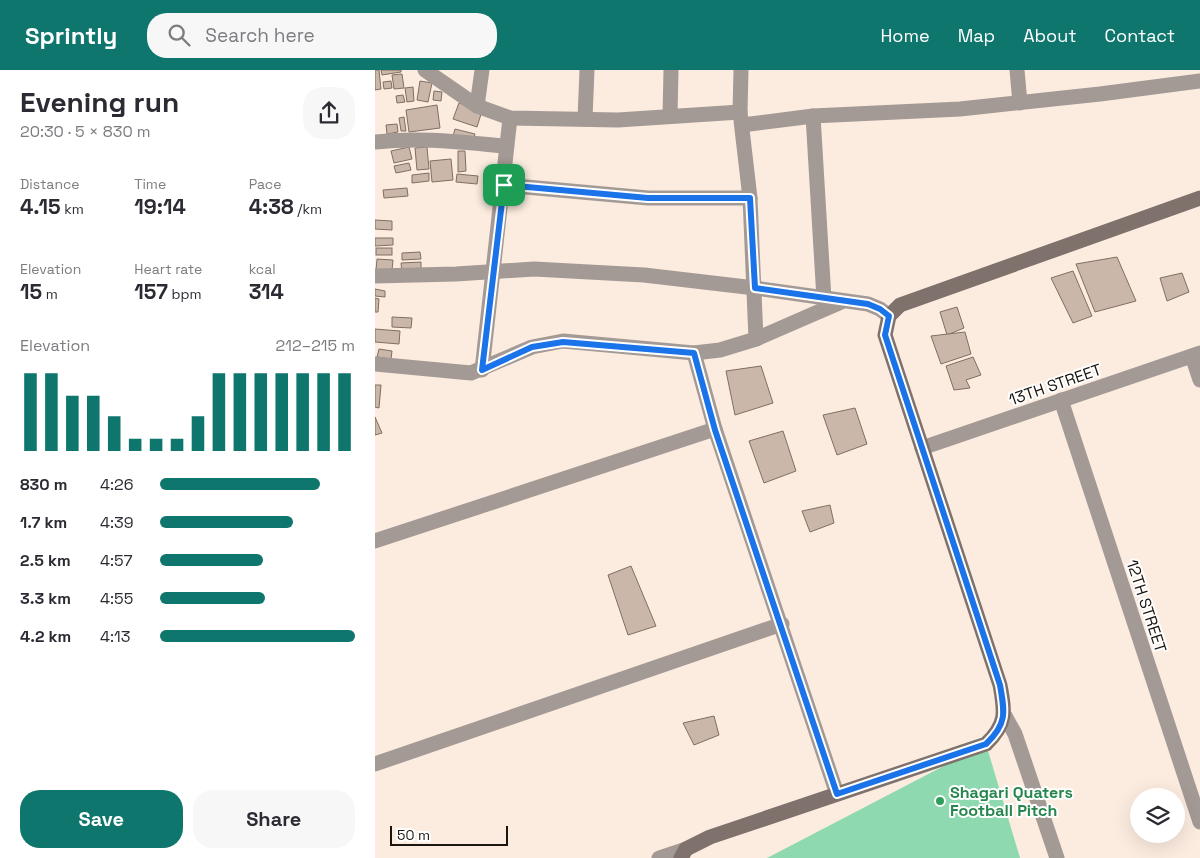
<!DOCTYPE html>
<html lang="en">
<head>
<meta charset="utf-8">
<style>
	body { margin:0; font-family:"Space Grotesk",sans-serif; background:#f7f7f7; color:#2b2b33; height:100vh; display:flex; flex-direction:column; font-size:19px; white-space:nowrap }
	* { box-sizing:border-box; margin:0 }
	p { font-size:16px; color:#7c7c81 }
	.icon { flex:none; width:28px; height:28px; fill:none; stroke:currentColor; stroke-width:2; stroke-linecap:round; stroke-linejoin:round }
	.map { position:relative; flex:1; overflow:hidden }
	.details { display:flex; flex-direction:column; background:#fff; width:375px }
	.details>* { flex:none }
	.controls { position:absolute; left:755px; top:718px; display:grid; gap:10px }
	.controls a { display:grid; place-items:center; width:55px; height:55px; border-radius:50%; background:#fff; box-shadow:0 5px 20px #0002; font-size:25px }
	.scale { position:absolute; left:15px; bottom:12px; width:118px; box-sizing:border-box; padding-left:5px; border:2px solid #1b1510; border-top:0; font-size:14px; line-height:18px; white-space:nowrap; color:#1b1510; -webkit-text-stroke:4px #fff; paint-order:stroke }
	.pin { position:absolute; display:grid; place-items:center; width:42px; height:42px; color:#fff; margin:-21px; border-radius:10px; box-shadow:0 2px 8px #0006 }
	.round { display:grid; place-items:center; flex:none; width:52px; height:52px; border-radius:20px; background:#f7f7f7 }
	.head { display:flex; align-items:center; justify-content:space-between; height:85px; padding:0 20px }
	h1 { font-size:28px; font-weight:700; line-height:38px }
	.stats { display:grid; grid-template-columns:repeat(3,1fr); gap:8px; height:85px; padding:5px 20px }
	.stats div { display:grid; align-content:center }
	.stats b { font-size:21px; font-weight:700 }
	.stats small { font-size:14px; font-weight:400 }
	.stats p { font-size:14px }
	.chart { height:140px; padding:10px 20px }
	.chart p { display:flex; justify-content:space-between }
	.chart svg { width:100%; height:90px; margin-top:5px; stroke:#0f766e; stroke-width:6 }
	.primary-button { display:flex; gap:10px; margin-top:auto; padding:10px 20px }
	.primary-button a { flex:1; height:58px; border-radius:20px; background:#0f766e; color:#fff; font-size:20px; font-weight:700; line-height:58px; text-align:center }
	.primary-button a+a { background:#f7f7f7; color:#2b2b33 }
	ul { padding:0 20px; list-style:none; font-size:16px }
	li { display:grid; grid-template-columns:80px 60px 1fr; align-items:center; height:38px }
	li i { height:12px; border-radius:6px; background:#0f766e }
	header { display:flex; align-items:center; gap:30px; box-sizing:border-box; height:70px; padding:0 25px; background:#0f766e; color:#fff }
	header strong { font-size:24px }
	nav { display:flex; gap:28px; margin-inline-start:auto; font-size:18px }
	.search { width:350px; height:45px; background:#f7f7f7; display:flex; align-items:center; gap:12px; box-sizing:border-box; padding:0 18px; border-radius:20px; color:#7c7c81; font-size:19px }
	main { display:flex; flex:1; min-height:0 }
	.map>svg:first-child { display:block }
	.green { fill:#8ed9af }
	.building { fill:#cab7a9; stroke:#806f61 }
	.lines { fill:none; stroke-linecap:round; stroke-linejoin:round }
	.street { stroke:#a49a95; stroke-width:15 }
	.secondary { stroke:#7f716b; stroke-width:15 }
	.route-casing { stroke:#fff; stroke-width:10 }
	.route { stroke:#1a73e8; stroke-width:6 }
	.leisure-dot { fill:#2e9e5b; stroke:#fff; stroke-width:2 }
	.labels { text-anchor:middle; stroke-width:4; stroke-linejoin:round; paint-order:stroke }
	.street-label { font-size:16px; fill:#1b1510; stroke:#fff }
	.leisure-label { font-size:16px; font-weight:bold; fill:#27864d; stroke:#fff; text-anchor:start }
</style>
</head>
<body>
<header>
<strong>Sprintly</strong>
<div class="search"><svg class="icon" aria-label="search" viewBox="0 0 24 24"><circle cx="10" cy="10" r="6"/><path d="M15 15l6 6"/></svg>Search here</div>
<nav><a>Home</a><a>Map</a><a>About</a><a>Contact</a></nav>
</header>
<main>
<section class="details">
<div class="head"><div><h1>Evening run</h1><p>20:30 · 5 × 830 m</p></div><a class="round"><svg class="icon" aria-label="share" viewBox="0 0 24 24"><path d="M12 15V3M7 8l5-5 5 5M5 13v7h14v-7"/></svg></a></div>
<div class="stats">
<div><p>Distance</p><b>4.15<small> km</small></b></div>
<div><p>Time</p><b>19:14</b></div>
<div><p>Pace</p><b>4:38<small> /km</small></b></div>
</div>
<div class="stats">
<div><p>Elevation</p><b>15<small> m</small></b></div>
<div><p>Heart rate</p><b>157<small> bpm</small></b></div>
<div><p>kcal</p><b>314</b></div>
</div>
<div class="chart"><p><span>Elevation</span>212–215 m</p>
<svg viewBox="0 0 160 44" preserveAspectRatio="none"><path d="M5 44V6M15 44V6M25 44V17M35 44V17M45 44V27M55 44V38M65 44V38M75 44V38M85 44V27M95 44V6M105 44V6M115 44V6M125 44V6M135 44V6M145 44V6M155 44V6"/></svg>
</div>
<ul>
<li><b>830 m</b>4:26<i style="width:82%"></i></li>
<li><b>1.7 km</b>4:39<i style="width:68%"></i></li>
<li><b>2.5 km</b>4:57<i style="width:53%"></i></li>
<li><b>3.3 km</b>4:55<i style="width:54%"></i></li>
<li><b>4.2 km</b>4:13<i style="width:100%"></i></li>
</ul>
<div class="primary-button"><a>Save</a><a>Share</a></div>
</section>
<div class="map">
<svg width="825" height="788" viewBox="0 0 825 788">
	<rect width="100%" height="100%" fill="#fcece0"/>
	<!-- green -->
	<path class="green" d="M611 674 645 788H392Z"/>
	<!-- building -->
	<g class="building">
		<path d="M0 0H4L6 19 0 20Z"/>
		<path d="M6 0H26V2L7 5Z"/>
		<path d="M27 4 29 18 19 19 17 5Z"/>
		<path d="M16 11 17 18 9 19 8 12Z"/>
		<path d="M45 11 57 13 53 32 42 30Z"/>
		<path d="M38 17 39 31 32 32 30 18Z"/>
		<path d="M59 21 67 22 66 31 58 30Z"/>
		<path d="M28 25 30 32 22 33 21 26Z"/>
		<path d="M84 33 107 41 102 57 78 49Z"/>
		<path d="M62 35 65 58 34 62 31 40Z"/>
		<path d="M29 47 31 61H26L24 48Z"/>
		<path d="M22 54 23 62 12 64 11 55Z"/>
		<path d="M80 59 100 64 98 71 78 66Z"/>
		<path d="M34 77 37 89 19 93 16 81Z"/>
		<path d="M52 77 54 99 42 100 40 78Z"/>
		<path d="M83 81H90L91 101 83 102Z"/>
		<path d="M76 89 78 110 57 112 55 91Z"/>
		<path d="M34 93 36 100 21 103 19 96Z"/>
		<path d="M54 103V111L37 113V105Z"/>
		<path d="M82 104 103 106 102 114 81 112Z"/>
		<path d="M32 118 33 126 9 128 8 120Z"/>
		<path d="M0 150 17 151V160L0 159Z"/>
		<path d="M0 168H18V175L0 176Z"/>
		<rect x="1" y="178" width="16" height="7"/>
		<path d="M45 182 46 189 27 190V183Z"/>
		<path d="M742 187 761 231 720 242 701 194Z"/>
		<path d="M2 189 18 190 17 200H1Z"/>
		<path d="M46 192V202L27 203 26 193Z"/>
		<path d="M698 201 717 246 698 253 676 208Z"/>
		<path d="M807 203 814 222 792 231 785 208Z"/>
		<path d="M0 219 10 221V227L0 226Z"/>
		<path d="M0 228 4 229 3 242H0Z"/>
		<path d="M582 237 589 258 572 265 565 242Z"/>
		<path d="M17 247 37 248 36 258 17 257Z"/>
		<path d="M0 259 25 261 24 274 0 272Z"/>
		<path d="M590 262 596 284 566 294 556 266Z"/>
		<path d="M4 279 17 281 16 289 2 287Z"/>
		<path d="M598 287 606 305 591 310 595 318 579 320 571 296Z"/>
		<path d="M386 296 398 333 360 345 351 301Z"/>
		<path d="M0 315H6L4 338 0 337Z"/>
		<path d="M480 338 492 374 462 385 448 345Z"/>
		<path d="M0 347 7 363 0 365Z"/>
		<path d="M408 361 421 401 389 413 374 371Z"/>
		<path d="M455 435 459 453 435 462 427 441Z"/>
		<path d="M256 496 281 556 253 565 233 505Z"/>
		<path d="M339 646 344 665 319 675 308 653Z"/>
	</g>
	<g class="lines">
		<!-- street -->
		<g class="street">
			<path d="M50 0 102 36 135 48 243 50 365 42"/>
			<path d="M366 0 365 42 375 128 381 269"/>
			<path d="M642 0 645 33"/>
			<path d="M102 36 107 0"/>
			<path d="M295 46 296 0"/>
			<path d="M438 46 449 229"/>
			<path d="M210 49 212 0"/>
			<path d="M367 55 438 46 585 39 725 24 825 11"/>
			<path d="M0 72C46 67 85 72 130 76"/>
			<path d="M129 115 273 128H375"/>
			<path d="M0 206 81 204 159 199 269 205 380 218 493 234 505 239 514 246"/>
			<path d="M319 283 340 359 462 724"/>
			<path d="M817 286 825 310"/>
			<path d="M0 294 96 303 157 277 188 271 319 283 345 280 381 269 466 232"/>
			<path d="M107 300 135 48"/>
			<path d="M686 330 825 752"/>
			<path d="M547 378 825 283"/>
			<path d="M0 471 340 359"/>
			<path d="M630 646 640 664 682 788"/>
			<path d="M0 694 407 554"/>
			<path d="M284 788 311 779"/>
		</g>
		<!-- secondary -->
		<path class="secondary" d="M306 788 311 779 335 767 611 674C632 654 630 642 625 615L510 265 514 246 525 235 825 128"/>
	</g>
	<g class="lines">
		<!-- route casing -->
		<g class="route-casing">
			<path id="route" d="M129 115 273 128H375L380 218 493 234 505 239 514 246 510 265 625 615C630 643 632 654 611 674L462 724 340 360 319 283 188 272 157 277 107 300Z"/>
		</g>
		<!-- route -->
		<use href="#route" class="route"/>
	</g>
	<!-- markers -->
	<circle class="leisure-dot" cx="565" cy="731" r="5"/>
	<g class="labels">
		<!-- street labels -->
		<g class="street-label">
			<text transform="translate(680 314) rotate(-19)" y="6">13TH STREET</text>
			<text transform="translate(772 536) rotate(72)" y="6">12TH STREET</text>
		</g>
		<!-- leisure labels -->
		<g class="leisure-label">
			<text x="575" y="728">Shagari Quaters<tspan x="575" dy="18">Football Pitch</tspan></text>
		</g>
	</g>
</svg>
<div class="controls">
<a><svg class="icon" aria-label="layers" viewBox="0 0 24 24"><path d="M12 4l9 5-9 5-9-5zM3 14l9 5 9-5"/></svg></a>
</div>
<div class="scale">50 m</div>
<div class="pin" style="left:129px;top:115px;background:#1e9e55"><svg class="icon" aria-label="arrive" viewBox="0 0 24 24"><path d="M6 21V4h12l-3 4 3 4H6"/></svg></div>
</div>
</main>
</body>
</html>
